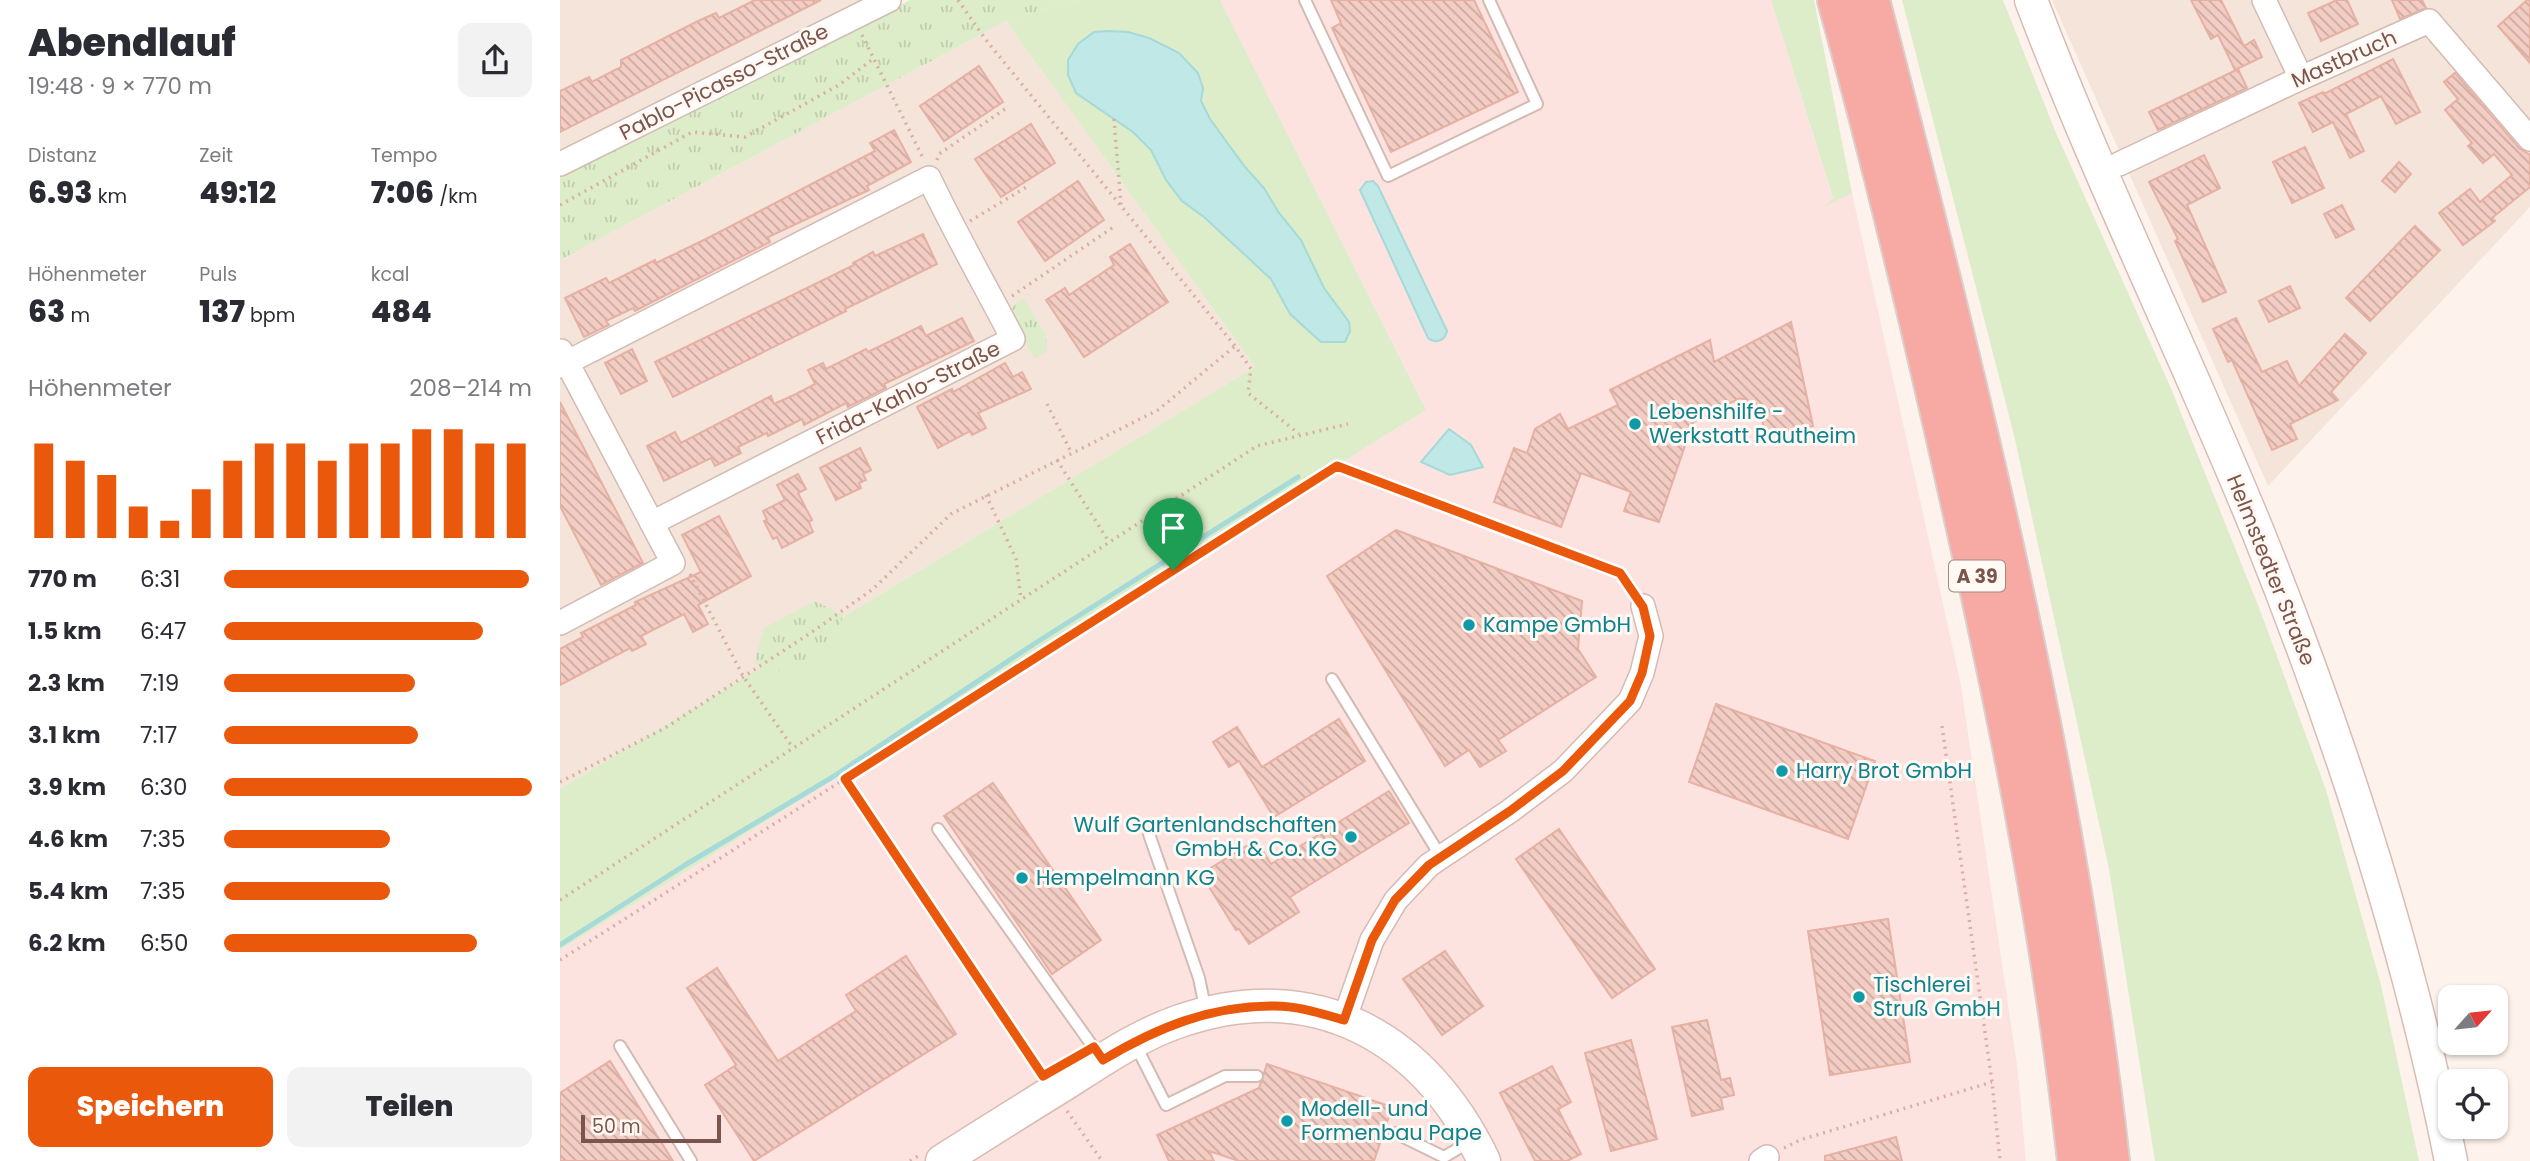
<!DOCTYPE html>
<html lang="de">
<head>
<meta charset="utf-8">
<style>
	body { margin:0; font-family:Poppins,sans-serif; background:#f2f2f3; color:#2b2b33; height:100vh; display:flex; flex-direction:column; font-size:26px; white-space:nowrap }
	* { box-sizing:border-box; margin:0 }
	p { font-size:23px; color:#7c7c81 }
	.icon { flex:none; width:38px; height:38px; fill:none; stroke:currentColor; stroke-width:2; stroke-linecap:round; stroke-linejoin:round }
	.map { position:relative; flex:1; overflow:hidden }
	.drawer { display:flex; flex-direction:column; background:#fff; width:560px }
	.drawer>* { flex:none }
	.needle { width:46px; rotate:63deg }
	.fabs { position:absolute; left:1878px; top:985px; display:grid; gap:14px }
	.fabs a { display:grid; place-items:center; width:70px; height:70px; border-radius:14px; background:#fff; box-shadow:0 2px 5px #0004; font-size:35px }
	.scale { position:absolute; left:21px; bottom:18px; width:140px; box-sizing:border-box; padding-left:7px; border:4px solid #7a554d; border-top:0; font-size:19px; line-height:24px; white-space:nowrap; color:#7a554d; -webkit-text-stroke:5px #fff8f3; paint-order:stroke }
	.pin { position:absolute; display:grid; place-items:center; width:60px; height:60px; color:#fff; margin:-72px -30px; border-radius:50% 50% 50% 0; rotate:-45deg; box-shadow:0 0 7px #0007 }
	.pin .icon { rotate:45deg }
	.round { display:grid; place-items:center; flex:none; width:74px; height:74px; border-radius:14px; background:#f2f2f3 }
	.overview { display:flex; align-items:center; justify-content:space-between; height:119px; padding:0 28px }
	h1 { font-size:38px; font-weight:800; line-height:52px }
	.figures { display:grid; grid-template-columns:repeat(3,1fr); gap:10px; height:119px; padding:7px 28px }
	.figures div { display:grid; align-content:center }
	.figures b { font-size:30px; font-weight:800 }
	.figures small { font-size:19px; font-weight:400 }
	.figures p { font-size:19px }
	.chart { height:196px; padding:14px 28px }
	.chart p { display:flex; justify-content:space-between }
	.chart svg { width:100%; height:126px; margin-top:7px; stroke:#ea580c; stroke-width:6 }
	.button { display:flex; gap:14px; margin-top:auto; padding:14px 28px }
	.button a { flex:1; height:80px; border-radius:14px; background:#ea580c; color:#fff; font-size:28px; font-weight:800; line-height:80px; text-align:center }
	.button a+a { background:#f2f2f3; color:#2b2b33 }
	ul { padding:0 28px; list-style:none; font-size:23px }
	li { display:grid; grid-template-columns:112px 84px 1fr; align-items:center; height:52px }
	li i { height:18px; border-radius:9px; background:#ea580c }
	main { display:flex; flex:1; min-height:0 }
	.map>svg:first-child { display:block }
	.residential { fill:#f5e4da }
	.commercial { fill:#fde3e0 }
	.grass { fill:#ddecc9; fill-rule:evenodd }
	.park { fill:url(#park-tufts) }
	.water { fill:#bfe8e6; stroke:#a5dad9; stroke-width:2 }
	.lines { fill:none; stroke-linecap:round; stroke-linejoin:round }
	.stream { stroke:#a5dad9; stroke-width:5 }
	.building { fill:url(#building-back-hatch); stroke:#e6b0a3; stroke-width:2 }
	.lane-casing { stroke:#d3bbb3; stroke-width:14 }
	.street-casing { stroke:#d3bbb3; stroke-width:26 }
	.secondary-casing { stroke:#d8bcb3; stroke-width:35 }
	.highway-casing { stroke:#dacfcd; stroke-width:42 }
	.path { stroke:#d9b0a5; stroke-width:3.5; stroke-dasharray:2 5; stroke-linecap:butt }
	.lane { stroke:#fff; stroke-width:10 }
	.street { stroke:#fff; stroke-width:23 }
	.secondary { stroke:#fff; stroke-width:32 }
	.highway { stroke:#f7aaa3; stroke-width:38 }
	.route-casing { stroke:#fff; stroke-width:14 }
	.route { stroke:#ea580c; stroke-width:9 }
	.culture-dot { fill:#0f9aa8; stroke:#fff8f3; stroke-width:2.5 }
	.labels { text-anchor:middle; stroke-width:6; stroke-linejoin:round; paint-order:stroke }
	.shield { fill:#fff8f3; stroke:#a2867f; stroke-width:2 }
	.shield-label { font-size:19px; font-weight:bold; fill:#7a554d }
	.street-label { font-size:21px; fill:#7a554d; stroke:#fff8f3 }
	.culture-label { font-size:21px; fill:#0d838f; stroke:#fff8f3; text-anchor:start }
</style>
</head>
<body>
<main>
<section class="drawer">
<div class="overview"><div><h1>Abendlauf</h1><p>19:48 · 9 × 770 m</p></div><a class="round"><svg class="icon" aria-label="share" viewBox="0 0 24 24"><path d="M12 15V3M7 8l5-5 5 5M5 13v7h14v-7"/></svg></a></div>
<div class="figures">
<div><p>Distanz</p><b>6.93<small> km</small></b></div>
<div><p>Zeit</p><b>49:12</b></div>
<div><p>Tempo</p><b>7:06<small> /km</small></b></div>
</div>
<div class="figures">
<div><p>Höhenmeter</p><b>63<small> m</small></b></div>
<div><p>Puls</p><b>137<small> bpm</small></b></div>
<div><p>kcal</p><b>484</b></div>
</div>
<div class="chart"><p><span>Höhenmeter</span>208–214 m</p>
<svg viewBox="0 0 160 44" preserveAspectRatio="none"><path d="M5 44V11M15 44V17M25 44V22M35 44V33M45 44V38M55 44V27M65 44V17M75 44V11M85 44V11M95 44V17M105 44V11M115 44V11M125 44V6M135 44V6M145 44V11M155 44V11"/></svg>
</div>
<ul>
<li><b>770 m</b>6:31<i style="width:99%"></i></li>
<li><b>1.5 km</b>6:47<i style="width:84%"></i></li>
<li><b>2.3 km</b>7:19<i style="width:62%"></i></li>
<li><b>3.1 km</b>7:17<i style="width:63%"></i></li>
<li><b>3.9 km</b>6:30<i style="width:100%"></i></li>
<li><b>4.6 km</b>7:35<i style="width:54%"></i></li>
<li><b>5.4 km</b>7:35<i style="width:54%"></i></li>
<li><b>6.2 km</b>6:50<i style="width:82%"></i></li>
</ul>
<div class="button"><a>Speichern</a><a>Teilen</a></div>
</section>
<div class="map">
<svg width="1970" height="1161" viewBox="0 0 1970 1161">
	<defs>
		<pattern id="park-tufts" width="24" height="20" patternUnits="userSpaceOnUse" patternTransform="scale(1.75)"><rect width="24" height="20" fill="#ddecc9"/><path d="M3 7l-1-3M5 7V3M7 7l1-3M15 17l-1-3M17 17v-4M19 17l1-3" fill="none" stroke="#c1ccae"/></pattern>
		<pattern id="building-back-hatch" width="6" height="6" patternUnits="userSpaceOnUse" patternTransform="scale(1.75)"><rect width="6" height="6" fill="#f3cdc3"/><path d="M-1 5l2 2M0 0l6 6M5-1l2 2" fill="none" stroke="#caa9a1"/></pattern>
	</defs>
	<rect width="100%" height="100%" fill="#fdf3ec"/>
	<!-- residential -->
	<g class="residential">
		<path d="M0 0H303L0 150Z"/>
		<path d="M1492 0H1970V207L1708 486Z"/>
		<path d="M446 21 695 367 0 789V260Z"/>
	</g>
	<!-- commercial -->
	<path class="commercial" d="M660 0H1211L1273 199 1267 205 1292 193 1401 685 1458 1072 1466 1161H0V950L866 410Z"/>
	<!-- grass -->
	<g class="grass">
		<path d="M518 0H660L866 410 0 950V789L695 367 446 21ZM643 88 641 101 650 119 685 167 704 188 719 213 741 240 764 288 789 322 730 314 711 279 644 217 622 201 606 180 591 150 573 132 515 93Z"/>
		<path d="M1211 0H1254L1292 193 1264 207 1273 198Z"/>
		<path d="M1342 0H1443L1496 133 1610 386 1700 610 1766 790 1821 985 1859 1161H1595L1549 869 1454 435Z"/>
	</g>
	<!-- park -->
	<g class="park">
		<path d="M350 0H518L446 21 0 260V177Z"/>
		<path d="M463 298 486 335 487 352 474 358 448 311Z"/>
		<path d="M255 601 283 615 274 644 223 672 194 663 204 628Z"/>
	</g>
	<!-- water -->
	<g class="water">
		<path d="M549 31 568 32 589 38 619 53 638 73 643 88 641 101 650 119 685 167 704 188 719 213 741 240 764 288 789 322 790 331 785 342H761L730 314 711 279 644 217 622 201 606 180 591 150 573 132 516 93 508 75V60L518 44 534 32Z"/>
		<path d="M813 181 818 186 887 331C885 341 875 344 868 338L800 190 806 182Z"/>
		<path d="M889 429 911 445 923 467 890 475 861 462Z"/>
	</g>
	<g class="lines">
		<!-- stream -->
		<path class="stream" d="M0 945 125 865 271 778 477 642 738 477"/>
	</g>
	<!-- building -->
	<g class="building">
		<path d="M195 0H261L0 132V91L29 77 32 82 61 67V60L138 21 156 13 159 18Z"/>
		<path d="M771 0H914L958 92 831 152 772 28 781 23Z"/>
		<path d="M1631 0H1661L1684 46 1694 40 1702 57 1675 70 1658 35 1651 39Z"/>
		<path d="M1777 0H1787L1798 24 1761 41 1748 13Z"/>
		<path d="M1832 0H1862L1866 8 1840 19Z"/>
		<path d="M1967 0H1970V63L1938 26Z"/>
		<path d="M1833 59 1860 112 1836 124 1821 96 1786 114 1804 151 1790 158 1773 122 1753 132 1739 103 1763 92 1764 94Z"/>
		<path d="M419 66 443 102 384 141 360 106Z"/>
		<path d="M1678 69 1687 88 1598 130 1589 112Z"/>
		<path d="M1895 73 1959 148 1970 155V187L1932 218 1935 221 1903 245 1879 213 1910 189 1920 202 1952 175 1934 154 1923 163 1908 146 1912 143 1885 110 1898 99 1884 82Z"/>
		<path d="M471 124 495 163 441 197 415 159Z"/>
		<path d="M334 130 351 162 307 186 309 190 208 237 210 242 94 301 75 311 73 308 46 321 49 325 24 337 5 298 46 278 49 283 95 260 96 263 146 239 315 151 310 143Z"/>
		<path d="M1745 147 1764 188 1732 203 1713 162Z"/>
		<path d="M1644 155 1660 188 1627 205 1666 292 1643 302 1615 241 1618 239 1589 182Z"/>
		<path d="M1839 162 1851 174 1835 192 1822 181Z"/>
		<path d="M518 181 544 220 485 261 458 222Z"/>
		<path d="M1782 205 1794 229 1776 238 1764 214Z"/>
		<path d="M1855 226 1880 250 1810 321 1786 298Z"/>
		<path d="M363 234 377 264 285 309 286 311 113 397 95 362 294 265 293 263 313 252 315 256Z"/>
		<path d="M570 244 608 302 524 357 486 300 505 288 509 295 554 265 550 257Z"/>
		<path d="M1730 286 1740 308 1709 322 1699 301Z"/>
		<path d="M402 318 414 341 324 384 326 388 288 407 286 403 244 425 242 419 208 436 207 433 178 447 181 453 155 466 151 458 104 481 87 446 115 432 121 443 211 396 214 404 236 394 255 384 248 370 263 363 266 369 306 349 308 352 361 326 366 336Z"/>
		<path d="M1676 318 1702 372 1727 361 1739 386 1785 334 1806 353 1771 392 1778 400 1730 424 1737 439 1712 450 1672 360 1668 362 1653 329Z"/>
		<path d="M1231 322 1253 426 1206 435 1198 405 1180 398 1133 422 1099 522 1064 511 1071 492 1021 473 1001 527 934 502 954 448 967 453 975 429 1000 414 1008 429 1058 405 1050 390 1150 340 1154 362Z"/>
		<path d="M72 349 87 381 61 394 45 363Z"/>
		<path d="M445 363 453 377 462 372 471 389 418 413 426 428 412 435 410 431 378 448 357 407 392 389 393 392Z"/>
		<path d="M0 402 83 563 41 585 0 506Z"/>
		<path d="M300 448 311 470 303 474 306 480 299 483 301 488 276 500 260 468Z"/>
		<path d="M238 474 246 489 238 493 252 520 249 522 253 532 222 548 217 537 213 539 204 521 207 520 203 511 225 500 217 485Z"/>
		<path d="M159 516 191 576 138 605 148 624 133 632 124 614 81 636 86 644 72 651 70 648 0 685V649L23 637 21 633 76 605 75 602 141 572 122 535Z"/>
		<path d="M836 530 1022 601 1018 649 1036 677 938 740 946 751 920 767 909 750 885 766 767 576Z"/>
		<path d="M1156 704 1315 761 1288 839 1129 782Z"/>
		<path d="M779 719 805 761 714 817 679 761 669 767 653 742 677 727 702 767Z"/>
		<path d="M433 783 541 940 492 974 384 816Z"/>
		<path d="M829 791 849 823 730 897 739 912 689 944 679 929 676 930 641 874 696 840 711 864Z"/>
		<path d="M999 829 1095 969 1052 998 956 859Z"/>
		<path d="M1328 919 1350 1062 1270 1075 1248 931Z"/>
		<path d="M885 951 923 1006 882 1035 843 979Z"/>
		<path d="M346 956 396 1034 194 1161 145 1085 176 1065 127 988 157 968 218 1061 296 1011 286 995Z"/>
		<path d="M1147 1020 1161 1080 1170 1078 1174 1095 1161 1098 1163 1109 1132 1116 1112 1027Z"/>
		<path d="M1071 1040 1097 1139 1051 1151 1025 1053Z"/>
		<path d="M50 1061 113 1161H0V1093Z"/>
		<path d="M707 1064 832 1107 814 1161H679L649 1151 654 1161H609L597 1135 699 1088Z"/>
		<path d="M992 1066 1011 1102 998 1109 1021 1154 1007 1161H975L940 1093Z"/>
		<path d="M1336 1137 1342 1161H1265V1156Z"/>
	</g>
	<g class="lines">
		<!-- lane casing -->
		<g class="lane-casing">
			<g id="lane">
				<path d="M745 0 828 176 977 104 929 0"/>
				<path d="M772 679 881 857"/>
				<path d="M378 829 541 1058"/>
				<path d="M589 834 639 978 646 1012"/>
				<path d="M575 1044 606 1105 665 1076H697"/>
				<path d="M60 1046 131 1161"/>
				<path d="M835 1133 884 1157 911 1141"/>
			</g>
		</g>
		<!-- street casing -->
		<g class="street-casing">
			<g id="street">
				<path d="M1704 0 1741 78"/>
				<path d="M0 164 329 0"/>
				<path d="M1559 164 1741 78 1869 21 1970 139"/>
				<path d="M0 366 369 178C395 233 425 285 453 339L92 523"/>
				<path d="M0 623 113 563 1 351"/>
				<path d="M784 1020 812 940 836 900 869 865 950 811 1003 771 1070 701 1082 673 1091 636 1083 606"/>
				<path d="M1201 1161 1207 1157"/>
			</g>
		</g>
		<!-- secondary casing -->
		<g class="secondary-casing">
			<g id="secondary">
				<path d="M1471 0C1539 180 1625 353 1698 532 1780 736 1848 945 1891 1161"/>
				<path d="M382 1161C424 1134 466 1108 508 1082 544 1059 579 1035 620 1021 755 975 865 1037 924 1161"/>
			</g>
		</g>
		<!-- highway casing -->
		<g class="highway-casing">
			<g id="highway">
				<path d="M1277 0C1324 168 1364 339 1402 510 1450 725 1493 941 1517 1161"/>
				<path d="M1310 0C1409 383 1506 768 1550 1161"/>
			</g>
		</g>
		<!-- path -->
		<g class="path">
			<path d="M398 0 426 40 675 346 691 369 688 393 739 434"/>
			<path d="M302 35 364 160"/>
			<path d="M554 119 561 205"/>
			<path d="M377 160 379 154 448 107"/>
			<path d="M0 205 132 132 185 137 279 85 313 59"/>
			<path d="M410 221 470 185"/>
			<path d="M452 296 555 226"/>
			<path d="M487 404 511 452"/>
			<path d="M497 460 549 542"/>
			<path d="M426 495 456 559 461 600"/>
			<path d="M130 574 183 676 233 748"/>
			<path d="M1382 726 1432 1082 1440 1161"/>
			<path d="M285 779 479 1070"/>
			<path d="M0 782 105 728 252 632 313 589 391 514 598 410 675 346"/>
			<path d="M0 900 697 446 788 424"/>
			<path d="M0 960 777 466 1060 573 1072 590"/>
			<path d="M507 1111 542 1161"/>
			<path d="M1224 1148 1240 1140 1432 1082"/>
			<path d="M350 1161 358 1156"/>
		</g>
		<!-- lane -->
		<use href="#lane" class="lane"/>
		<!-- street -->
		<use href="#street" class="street"/>
		<!-- secondary -->
		<use href="#secondary" class="secondary"/>
		<!-- highway -->
		<use href="#highway" class="highway"/>
	</g>
	<g class="lines">
		<!-- route casing -->
		<g class="route-casing">
			<path id="route" d="M777 466 1060 573 1083 607 1090 636 1082 673 1070 701 1003 771 950 811 869 865 835 900 812 940 784 1020C762 1014 739 1006 715 1006 652 1005 596 1028 543 1060L534 1047 483 1076 285 779Z"/>
		</g>
		<!-- route -->
		<use href="#route" class="route"/>
	</g>
	<!-- markers -->
	<g class="culture-dot">
		<circle cx="1075" cy="424" r="7"/>
		<circle cx="909" cy="625" r="7"/>
		<circle cx="1222" cy="771" r="7"/>
		<circle cx="791" cy="837" r="7"/>
		<circle cx="462" cy="878" r="7"/>
		<circle cx="1299" cy="997" r="7"/>
		<circle cx="727" cy="1121" r="7"/>
	</g>
	<g class="labels">
		<!-- shield labels -->
		<rect class="shield" x="1389" y="560.5" width="56" height="31" rx="5"/>
		<g class="shield-label">
			<text x="1417" y="583">A 39</text>
		</g>
		<!-- street labels -->
		<g class="street-label">
			<text transform="translate(1784 59) rotate(-24)" y="7">Mastbruch</text>
			<text transform="translate(164 82) rotate(-27)" y="7">Pablo-Picasso-Straße</text>
			<text transform="translate(348 393) rotate(-27)" y="7">Frida-Kahlo-Straße</text>
			<text transform="translate(1711 570) rotate(68)" y="7">Helmstedter Straße</text>
		</g>
		<!-- culture labels -->
		<g class="culture-label">
			<text x="1089" y="419">Lebenshilfe -<tspan x="1089" dy="24">Werkstatt Rautheim</tspan></text>
			<text x="923" y="632">Kampe GmbH</text>
			<text x="1236" y="778">Harry Brot GmbH</text>
			<text x="777" y="832" text-anchor="end">Wulf Gartenlandschaften<tspan x="777" dy="24">GmbH &amp; Co. KG</tspan></text>
			<text x="476" y="885">Hempelmann KG</text>
			<text x="1313" y="992">Tischlerei<tspan x="1313" dy="24">Struß GmbH</tspan></text>
			<text x="741" y="1116">Modell- und<tspan x="741" dy="24">Formenbau Pape</tspan></text>
		</g>
	</g>
</svg>
<div class="fabs">
<a><svg class="needle" viewBox="-14 -14 28 28"><path d="M0-13l5 13h-10z" fill="#e53935"/><path d="M0 13l5-13h-10z" fill="#7c7c81"/></svg></a>
<a><svg class="icon" aria-label="locate" viewBox="0 0 24 24"><circle cx="12" cy="12" r="6"/><path d="M12 2v4M12 18v4M2 12h4M18 12h4"/></svg></a>
</div>
<div class="scale">50 m</div>
<div class="pin" style="left:613px;top:570px;background:#1e9e55"><svg class="icon" aria-label="arrive" viewBox="0 0 24 24"><path d="M6 21V4h12l-3 4 3 4H6"/></svg></div>
</div>
</main>
</body>
</html>
